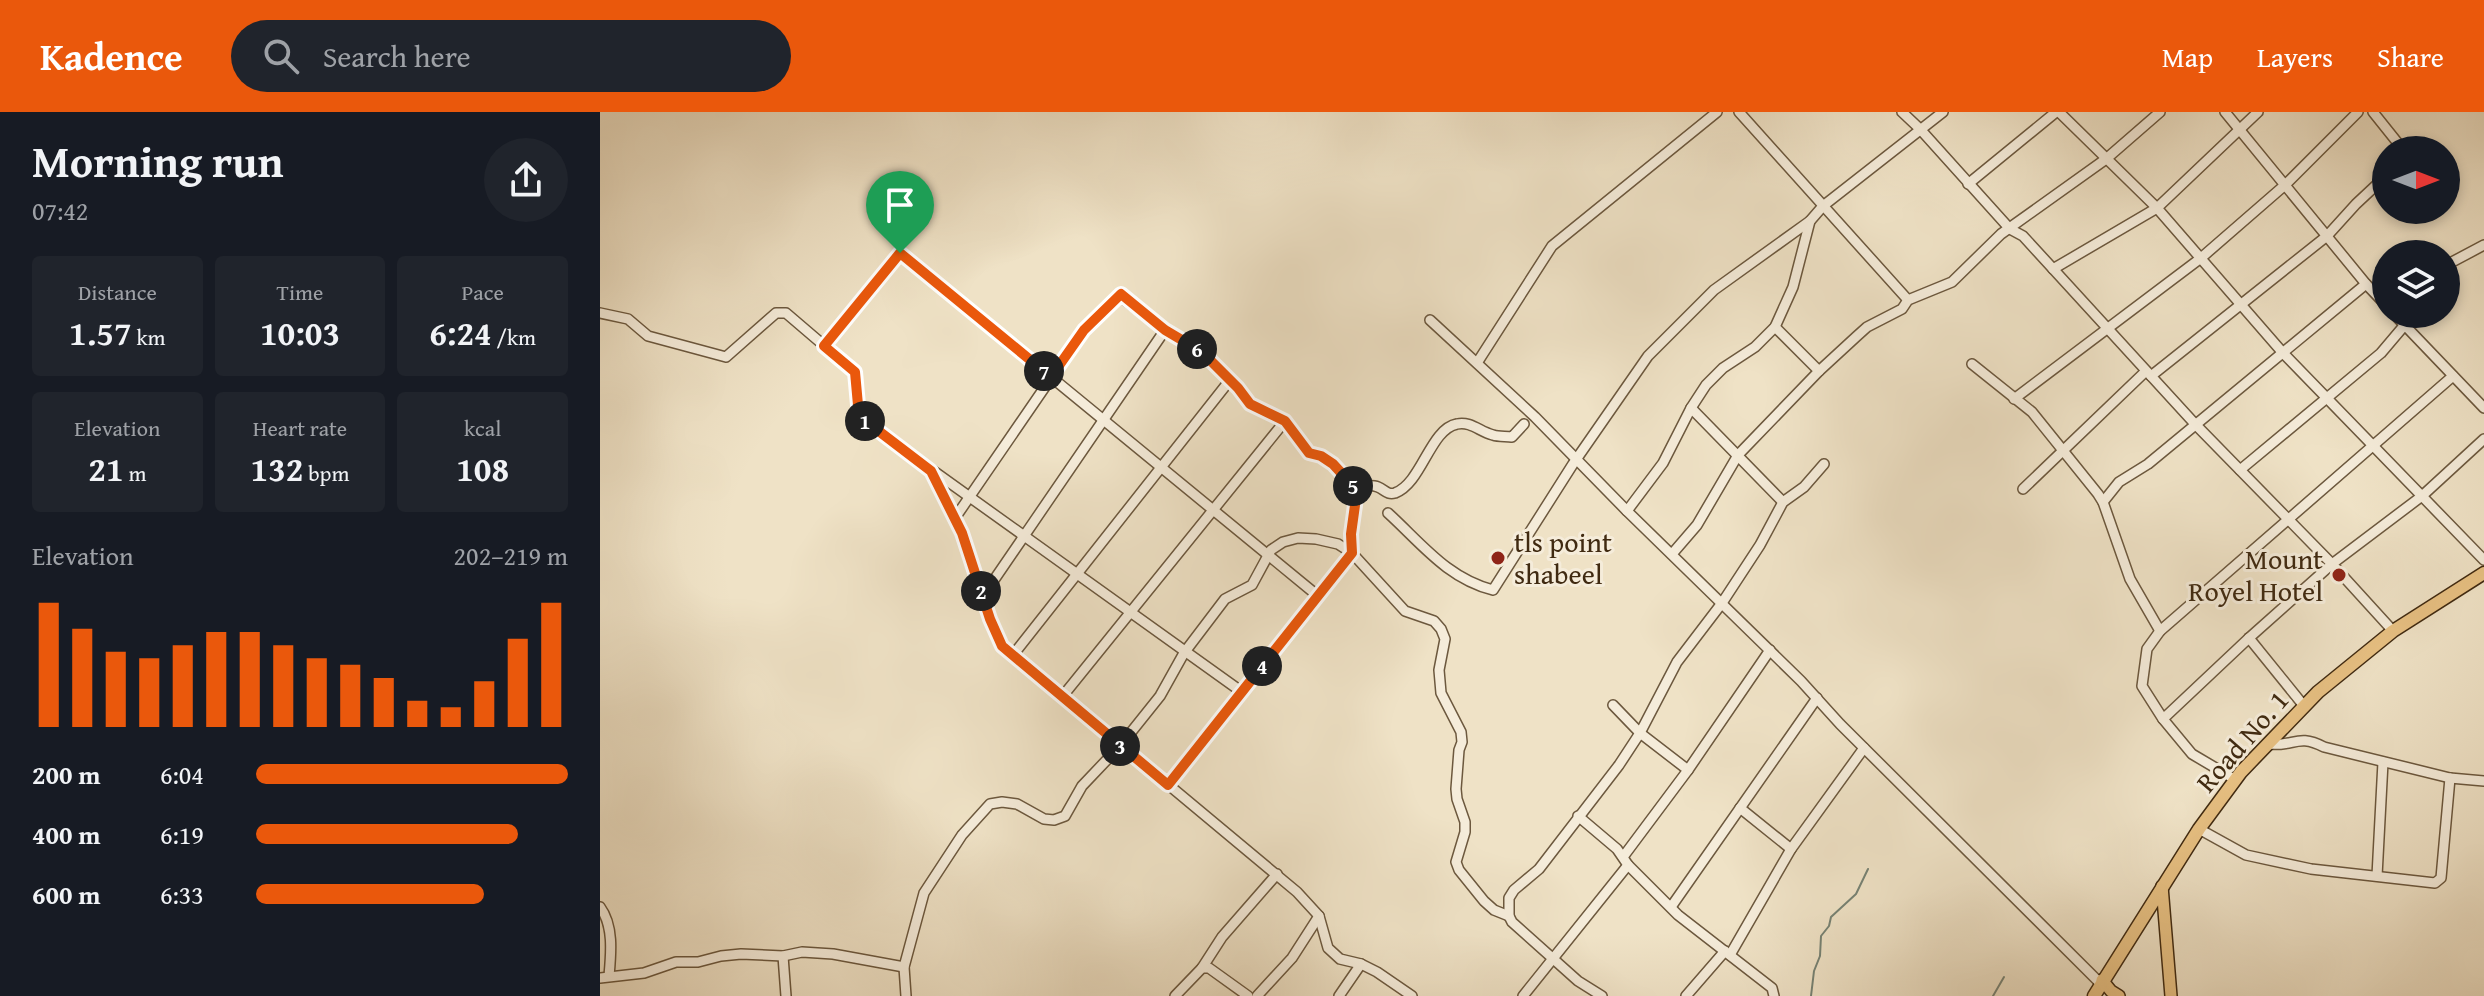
<!DOCTYPE html>
<html lang="en">
<head>
<meta charset="utf-8">
<style>
	body { margin:0; font-family:"Gentium Book Plus",serif; background:#20242c; color:#f1f3f6; height:100vh; display:flex; flex-direction:column; font-size:30px; white-space:nowrap }
	* { box-sizing:border-box; margin:0 }
	p { font-size:26px; color:#9ea1a6 }
	.icon { flex:none; width:44px; height:44px; fill:none; stroke:currentColor; stroke-width:2; stroke-linecap:round; stroke-linejoin:round }
	.map { position:relative; flex:1; overflow:hidden }
	.details { display:flex; flex-direction:column; background:#171b24; width:600px }
	.details>* { flex:none }
	.needle { width:52px; rotate:90deg }
	.controls { position:absolute; left:1772px; top:24px; display:grid; gap:16px }
	.controls a { display:grid; place-items:center; width:88px; height:88px; border-radius:50%; background:#171b24; box-shadow:0 4px 12px #0003; font-size:40px }
	.pin { position:absolute; display:grid; place-items:center; width:68px; height:68px; color:#fff; margin:-82px -34px; border-radius:50% 50% 50% 0; rotate:-45deg; box-shadow:0 0 8px #0007 }
	.pin .icon { rotate:45deg }
	.km { position:absolute; width:40px; height:40px; margin:-20px; border-radius:50%; background:#222; color:#fff; font-size:22px; line-height:40px; text-align:center }
	.round { display:grid; place-items:center; flex:none; width:84px; height:84px; border-radius:42px; background:#20242c }
	.headline { display:flex; align-items:center; justify-content:space-between; height:136px; padding:0 32px }
	h1 { font-size:44px; font-weight:600; line-height:60px }
	.stats { display:grid; grid-template-columns:repeat(3,1fr); gap:12px; height:136px; padding:8px 32px }
	.stats div { display:grid; align-content:center; border-radius:8px; background:#20242c; text-align:center }
	.stats b { font-size:34px; font-weight:600 }
	.stats small { font-size:22px; font-weight:400 }
	.stats p { font-size:22px }
	.chart { height:224px; padding:16px 32px }
	.chart p { display:flex; justify-content:space-between }
	.chart svg { width:100%; height:144px; margin-top:8px; stroke:#ea580c; stroke-width:6 }
	ul { padding:0 32px; list-style:none; font-size:26px }
	li { display:grid; grid-template-columns:128px 96px 1fr; align-items:center; height:60px }
	li i { height:20px; border-radius:10px; background:#ea580c }
	header { display:flex; align-items:center; gap:48px; box-sizing:border-box; height:112px; padding:0 40px; background:#ea580c; color:#fff }
	header strong { font-size:38px }
	nav { display:flex; gap:44px; margin-inline-start:auto; font-size:28px }
	.search { width:560px; height:72px; background:#20242c; display:flex; align-items:center; gap:20px; box-sizing:border-box; padding:0 28px; border-radius:44px; color:#9ea1a6; font-size:30px }
	main { display:flex; flex:1; min-height:0 }
	.map>svg:first-child { display:block }
	.lines { fill:none; stroke-linecap:round; stroke-linejoin:round }
	.stream { stroke:#768274; stroke-width:2 }
	.minor-casing { stroke:#6c583e; stroke-width:12 }
	.major-casing { stroke:#402a11; stroke-width:14 }
	.highway-casing { stroke:#402a11; stroke-width:15 }
	.minor { stroke:#f5ecda; stroke-width:9 }
	.major { stroke:#e8c183; stroke-width:11 }
	.highway { stroke:#e8c183; stroke-width:12 }
	.route-casing { stroke:#fff; stroke-width:16 }
	.route { stroke:#ea580c; stroke-width:10 }
	.poi-dot { fill:#8f2418; stroke:#f5ecda; stroke-width:3 }
	.labels { text-anchor:middle; stroke-width:6; stroke-linejoin:round; paint-order:stroke }
	.poi-label { font-size:28px; fill:#402a11; stroke:#f5ecda; text-anchor:start }
	.street-label { font-size:28px; fill:#402a11; stroke:#f5ecda }
</style>
</head>
<body>
<header>
<strong>Kadence</strong>
<div class="search"><svg class="icon" aria-label="search" viewBox="0 0 24 24"><circle cx="10" cy="10" r="6"/><path d="M15 15l6 6"/></svg>Search here</div>
<nav><a>Map</a><a>Layers</a><a>Share</a></nav>
</header>
<main>
<section class="details">
<div class="headline"><div><h1>Morning run</h1><p>07:42</p></div><a class="round"><svg class="icon" aria-label="share" viewBox="0 0 24 24"><path d="M12 15V3M7 8l5-5 5 5M5 13v7h14v-7"/></svg></a></div>
<div class="stats">
<div><p>Distance</p><b>1.57<small> km</small></b></div>
<div><p>Time</p><b>10:03</b></div>
<div><p>Pace</p><b>6:24<small> /km</small></b></div>
</div>
<div class="stats">
<div><p>Elevation</p><b>21<small> m</small></b></div>
<div><p>Heart rate</p><b>132<small> bpm</small></b></div>
<div><p>kcal</p><b>108</b></div>
</div>
<div class="chart"><p><span>Elevation</span>202–219 m</p>
<svg viewBox="0 0 160 44" preserveAspectRatio="none"><path d="M5 44V6M15 44V14M25 44V21M35 44V23M45 44V19M55 44V15M65 44V15M75 44V19M85 44V23M95 44V25M105 44V29M115 44V36M125 44V38M135 44V30M145 44V17M155 44V6"/></svg>
</div>
<ul>
<li><b>200 m</b>6:04<i style="width:100%"></i></li>
<li><b>400 m</b>6:19<i style="width:84%"></i></li>
<li><b>600 m</b>6:33<i style="width:73%"></i></li>
</ul>
</section>
<div class="map">
<svg width="1884" height="884" viewBox="0 0 1884 884">
	<rect width="100%" height="100%" fill="#efe2c6"/>
	<filter id="stains"><feTurbulence type="fractalNoise" baseFrequency=".0025" numOctaves="4"/><feColorMatrix values="0 0 0 0 .2 0 0 0 0 .09 0 0 0 0 .02 0 0 0 .5 -.17"/></filter>
	<radialGradient id="worn" r=".72"><stop offset=".6" stop-color="#630" stop-opacity="0"/><stop offset="1" stop-color="#630" stop-opacity=".3"/></radialGradient>
	<g class="lines">
		<!-- stream -->
		<g class="stream">
			<path d="M1211 884 1214 859 1220 844 1221 824 1229 814 1231 805 1256 782 1268 757"/>
			<path d="M1393 884 1404 865"/>
		</g>
		<!-- minor casing -->
		<g class="minor-casing">
			<g id="minor">
				<path d="M1139 0 1308 188"/>
				<path d="M1302 0 1320 17 1410 117 1423 124 1595 312 1732 452 1793 519"/>
				<path d="M1459 0 1557 96 1683 241 1884 448"/>
				<path d="M1625 0 1766 172 1786 193"/>
				<path d="M1773 0 1797 30 1800 38"/>
				<path d="M1368 72 1456 0"/>
				<path d="M1453 157 1557 96 1658 0"/>
				<path d="M1846 158 1852 150 1884 133"/>
				<path d="M0 201 28 207 48 224 126 245 176 201H186L255 260 259 304 331 359 362 421 390 507 402 534 697 780 719 804 728 836 740 847 761 852 777 860 812 884"/>
				<path d="M1794 202 1884 296"/>
				<path d="M830 208 935 305 1027 399 1201 569 1240 612 1501 872"/>
				<path d="M1175 215 1219 259"/>
				<path d="M224 234 300 141 718 484"/>
				<path d="M877 251 952 134 1117 0"/>
				<path d="M1372 252 1432 300 1498 382 1503 390 1530 467 1560 519"/>
				<path d="M1551 264 1727 124 1756 92 1786 64"/>
				<path d="M1414 287 1601 146 1685 73 1758 0"/>
				<path d="M1091 296 1183 390"/>
				<path d="M332 358 642 580"/>
				<path d="M1640 358 1781 241 1814 202"/>
				<path d="M753 375C761 374 771 372 778 375 785 378 787 383 795 381 822 371 830 317 857 312 871 309 880 320 893 323 899 325 906 324 912 325L924 312"/>
				<path d="M1423 377 1546 259"/>
				<path d="M1503 390 1519 370 1548 352 1766 172"/>
				<path d="M1027 399 1063 351 1091 296 1106 273 1123 256 1155 235 1175 215 1193 175 1210 109 1223 94 1343 0"/>
				<path d="M788 401C822 432 847 466 893 478L973 352 1048 244 1114 178 1210 109"/>
				<path d="M355 406 484 218 521 182 525 188 565 218 602 240 638 276 650 292 685 309 709 341 721 344 733 352 745 365 753 375 756 386 751 422 752 441 568 673"/>
				<path d="M1072 442 1097 413 1138 343 1219 259 1257 224 1267 215 1302 197 1308 188 1352 170 1401 122 1506 47 1560 0"/>
				<path d="M383 484 565 218"/>
				<path d="M1649 526 1704 594"/>
				<path d="M413 543 630 268"/>
				<path d="M462 585 685 309"/>
				<path d="M1013 593 1040 621 1088 658 1023 745"/>
				<path d="M1563 607 1649 526 1732 452 1822 384 1884 327"/>
				<path d="M1668 632C1695 635 1697 621 1724 635L1850 666 1884 669"/>
				<path d="M1088 658 1170 538"/>
				<path d="M1636 668 1592 642 1563 607 1542 574 1547 537 1560 519 1853 264"/>
				<path d="M1140 696 1191 737"/>
				<path d="M978 704 1017 737 1028 753 1078 803 1172 876 1174 884"/>
				<path d="M1599 717 1646 743 1711 757 1835 771 1841 766 1850 666"/>
				<path d="M1777 764 1783 650"/>
				<path d="M0 795C14 814 11 842 9 864"/>
				<path d="M1071 795 1217 586"/>
				<path d="M1130 843 1191 737 1264 636"/>
				<path d="M183 844 186 884"/>
				<path d="M602 856 622 825 677 762"/>
				<path d="M0 866 44 861 76 850H98L121 844 141 842 183 844 202 840 233 842 304 855"/>
				<path d="M306 884 304 855 324 781 362 723 390 692 402 690 417 692 444 707 454 708 465 704 482 674 520 634 560 584 584 541 625 487 652 473 671 438 683 430 698 426 716 427 738 432 752 441 805 499 834 509 841 517 845 527 839 558 841 581 861 620 862 630 859 638 856 677 857 687 865 710V720L856 750 859 758 884 789 894 798 909 804"/>
				<path d="M575 884 602 856H609L648 884"/>
				<path d="M657 884 692 846 719 804"/>
				<path d="M739 884 761 852"/>
				<path d="M923 884 1028 753"/>
				<path d="M1002 884 978 869 912 810 909 804V786L914 778 939 757 1019 653 1040 621 1077 550 1122 491 1160 433 1183 390 1204 375 1224 352"/>
				<path d="M1086 884 1125 839"/>
			</g>
		</g>
		<!-- major casing -->
		<g class="major-casing">
			<g id="major">
				<path d="M1562 774 1571 884"/>
				<path d="M1502 868 1511 879 1519 884"/>
			</g>
		</g>
		<!-- highway casing -->
		<g class="highway-casing">
			<path id="highway" d="M1494 884 1599 717 1641 660 1718 580 1793 519 1884 461"/>
		</g>
		<!-- minor -->
		<use href="#minor" class="minor"/>
		<!-- major -->
		<use href="#major" class="major"/>
		<!-- highway -->
		<use href="#highway" class="highway"/>
	</g>
	<g class="lines">
		<!-- route casing -->
		<g class="route-casing">
			<path id="route" d="M300 141 451 265 484 218 521 182 565 218 602 240 638 276 650 292 685 309 709 341 721 344 733 352 745 365 753 375 756 386 751 422 752 441 568 673 402 534 390 507 362 421 331 359 259 304 255 260 224 234Z"/>
		</g>
		<!-- route -->
		<use href="#route" class="route"/>
	</g>
	<!-- markers -->
	<g class="poi-dot">
		<circle cx="898" cy="446" r="8"/>
		<circle cx="1739" cy="463" r="8"/>
	</g>
	<g class="labels">
		<!-- poi labels -->
		<g class="poi-label">
			<text x="914" y="440">tls point<tspan x="914" dy="32">shabeel</tspan></text>
			<text x="1723" y="457" text-anchor="end">Mount<tspan x="1723" dy="32">Royel Hotel</tspan></text>
		</g>
		<!-- street labels -->
		<g class="street-label">
			<text transform="translate(1642 629) rotate(-49)" y="10">Road No. 1</text>
		</g>
	</g>
	<rect width="100%" height="100%" filter="url(#stains)"/>
	<rect width="100%" height="100%" fill="url(#worn)"/>
</svg>
<div class="controls">
<a><svg class="needle" viewBox="-14 -14 28 28"><path d="M0-13l5 13h-10z" fill="#e53935"/><path d="M0 13l5-13h-10z" fill="#9ea1a6"/></svg></a>
<a><svg class="icon" aria-label="layers" viewBox="0 0 24 24"><path d="M12 4l9 5-9 5-9-5zM3 14l9 5 9-5"/></svg></a>
</div>
<div class="pin" style="left:300px;top:141px;background:#1e9e55"><svg class="icon" aria-label="arrive" viewBox="0 0 24 24"><path d="M6 21V4h12l-3 4 3 4H6"/></svg></div>
<b class="km" style="left:265px;top:309px">1</b>
<b class="km" style="left:381px;top:479px">2</b>
<b class="km" style="left:520px;top:634px">3</b>
<b class="km" style="left:662px;top:554px">4</b>
<b class="km" style="left:753px;top:374px">5</b>
<b class="km" style="left:597px;top:237px">6</b>
<b class="km" style="left:444px;top:259px">7</b>
</div>
</main>
</body>
</html>
